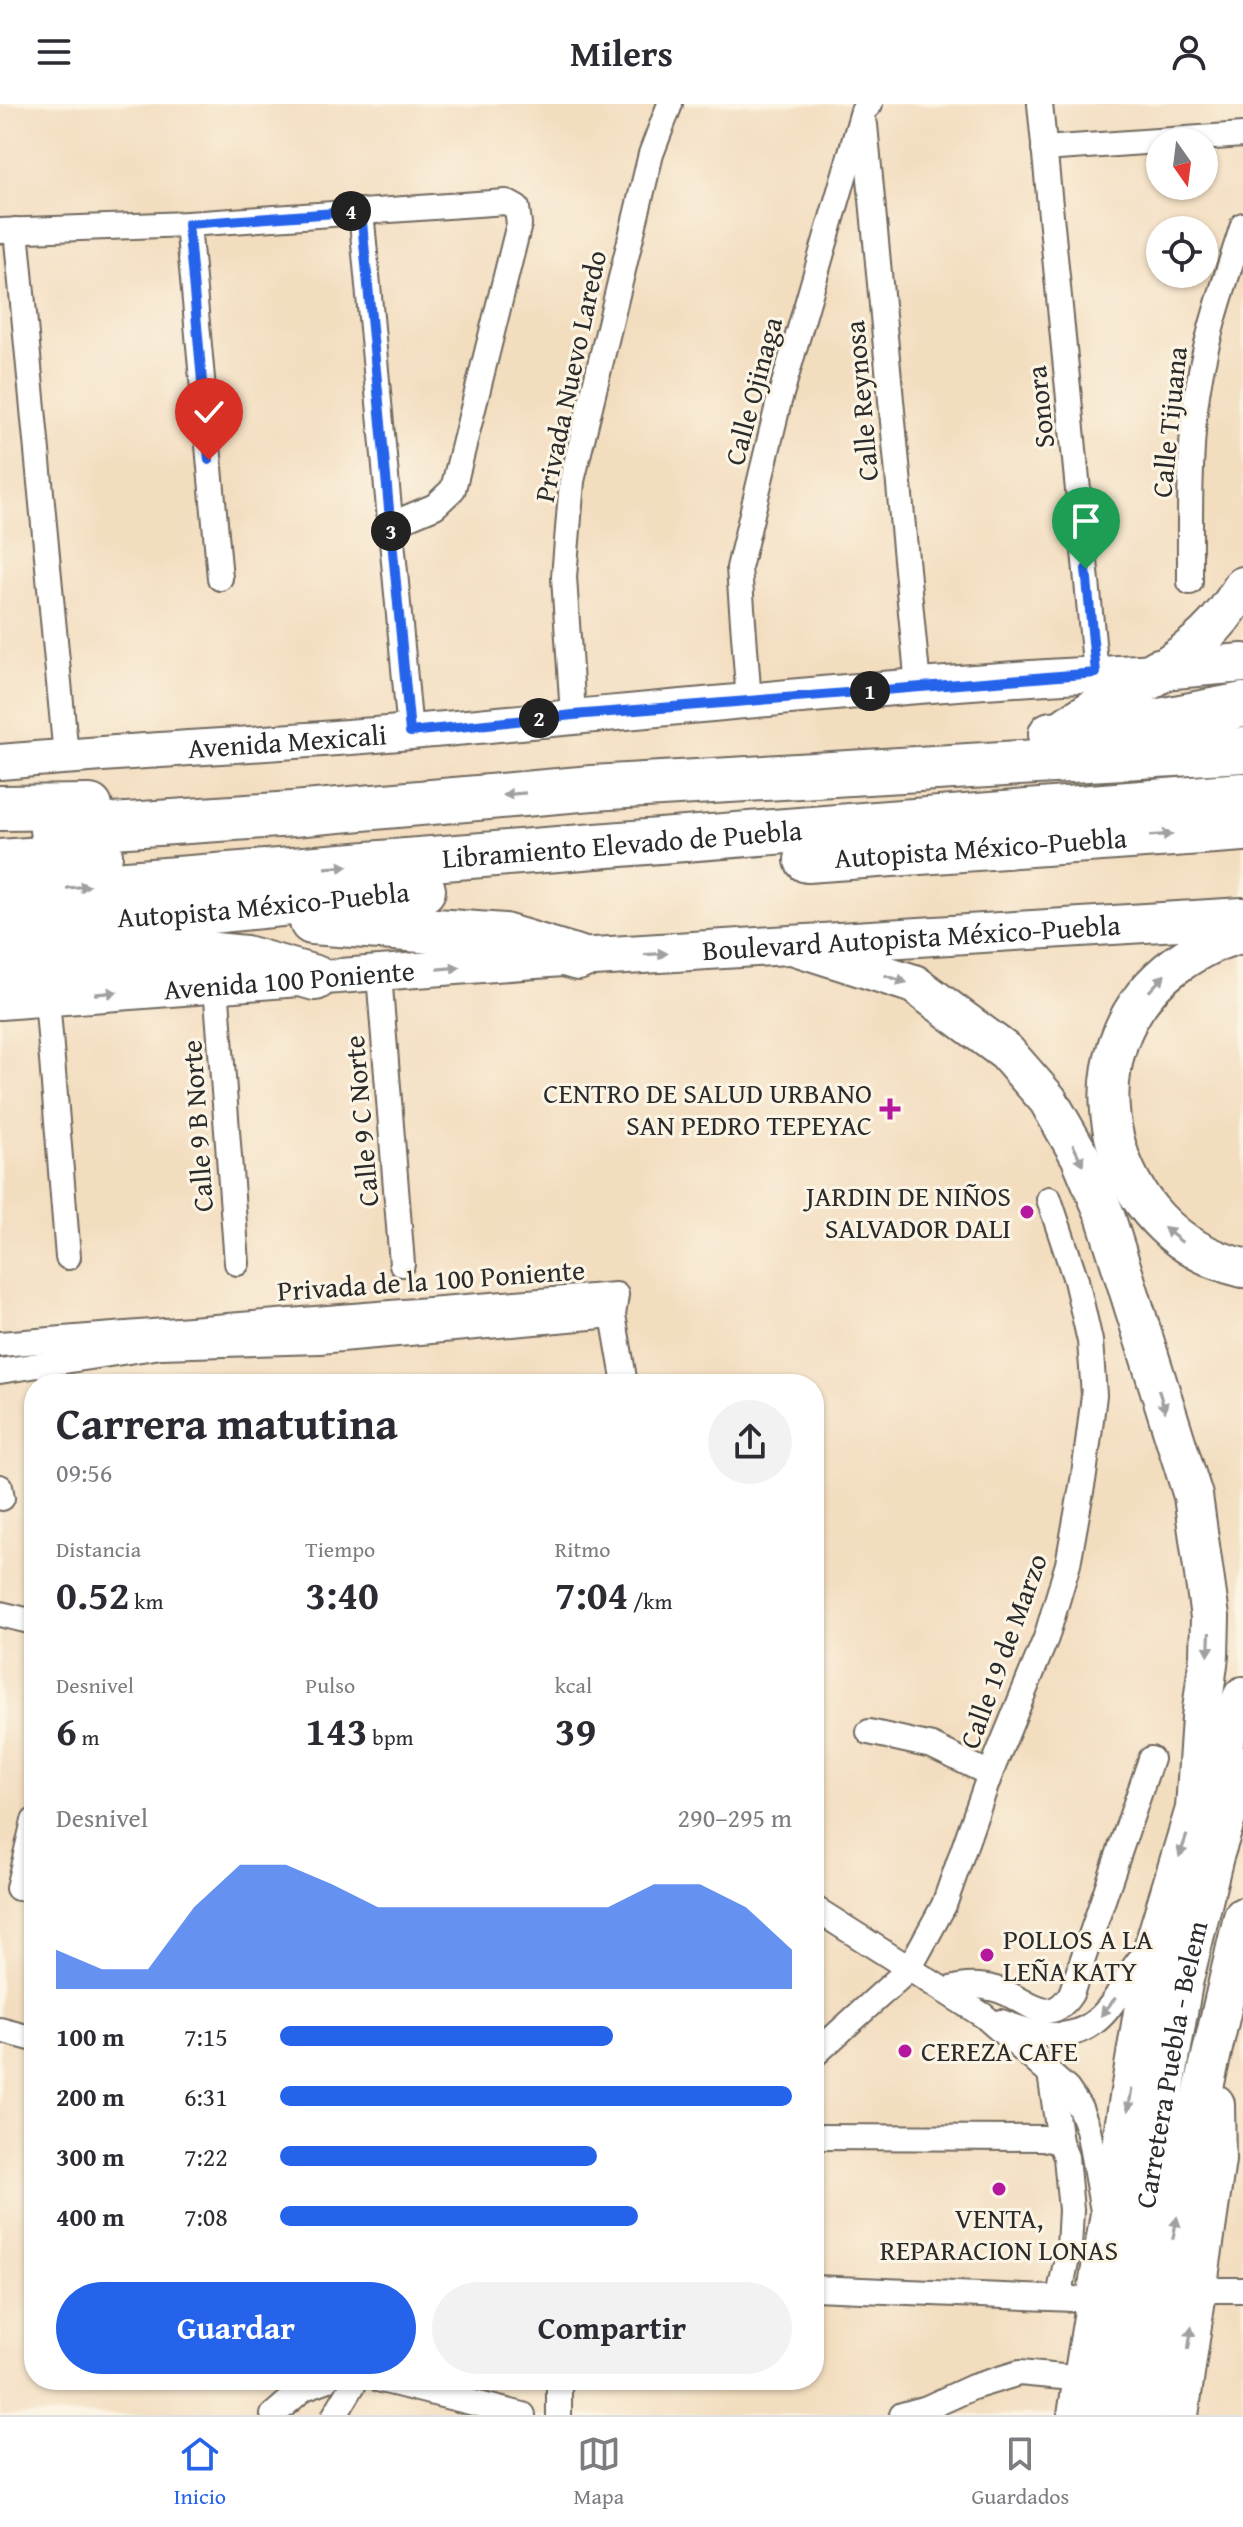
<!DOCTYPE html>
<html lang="es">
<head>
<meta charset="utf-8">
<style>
	body { margin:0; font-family:"Gentium Book Plus",serif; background:#f2f2f3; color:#2b2b33; height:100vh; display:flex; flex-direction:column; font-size:30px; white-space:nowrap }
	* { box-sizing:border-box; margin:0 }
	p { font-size:26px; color:#7c7c81 }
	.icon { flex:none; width:44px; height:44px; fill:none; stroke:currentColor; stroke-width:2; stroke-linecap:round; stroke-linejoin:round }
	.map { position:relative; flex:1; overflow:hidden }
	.side { position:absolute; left:24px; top:1270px; width:800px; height:1016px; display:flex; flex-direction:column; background:#fff; border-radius:32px; box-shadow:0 2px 6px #0004 }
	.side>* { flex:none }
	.needle { width:52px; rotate:166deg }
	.fabs { position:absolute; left:1146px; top:24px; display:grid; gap:16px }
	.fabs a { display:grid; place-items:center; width:72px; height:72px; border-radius:50%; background:#fff; box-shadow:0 2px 6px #0004; font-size:40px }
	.pin { position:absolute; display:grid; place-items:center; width:68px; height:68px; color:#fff; margin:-82px -34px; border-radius:50% 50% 50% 0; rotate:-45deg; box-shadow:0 0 8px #0007 }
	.pin .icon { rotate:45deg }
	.km { position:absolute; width:40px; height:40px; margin:-20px; border-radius:50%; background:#222; color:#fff; font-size:22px; line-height:40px; text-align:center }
	.round { display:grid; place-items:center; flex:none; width:84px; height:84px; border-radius:42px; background:#f2f2f3 }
	.summary { display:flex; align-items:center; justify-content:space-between; height:136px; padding:0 32px }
	h1 { font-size:44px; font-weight:600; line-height:60px }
	.metrics { display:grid; grid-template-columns:repeat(3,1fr); gap:12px; height:136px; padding:8px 32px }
	.metrics div { display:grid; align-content:center }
	.metrics b { font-size:40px; font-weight:600 }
	.metrics small { font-size:22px; font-weight:400 }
	.metrics p { font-size:22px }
	.chart { height:224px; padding:16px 32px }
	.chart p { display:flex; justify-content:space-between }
	.chart svg { width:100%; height:144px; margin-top:8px; fill:#2563eb; opacity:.7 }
	.button { display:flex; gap:16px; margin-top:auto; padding:16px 32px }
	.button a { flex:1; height:92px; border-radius:48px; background:#2563eb; color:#fff; font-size:32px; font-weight:600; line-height:92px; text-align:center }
	.button a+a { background:#f2f2f3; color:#2b2b33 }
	ul { padding:0 32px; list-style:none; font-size:26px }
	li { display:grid; grid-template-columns:128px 96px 1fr; align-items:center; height:60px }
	li i { height:20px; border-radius:10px; background:#2563eb }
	header { display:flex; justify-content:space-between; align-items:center; height:104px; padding:0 32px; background:#fff; font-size:36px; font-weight:600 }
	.dock { display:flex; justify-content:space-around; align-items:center; height:112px; border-top:2px solid #e1e1e2; background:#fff; font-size:22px; color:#7c7c81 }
	.dock a { display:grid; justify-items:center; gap:4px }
	.dock .active { color:#2563eb }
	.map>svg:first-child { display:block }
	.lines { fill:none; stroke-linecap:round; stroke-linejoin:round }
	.street-casing { stroke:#71695f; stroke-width:28 }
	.secondary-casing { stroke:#71695f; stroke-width:38 }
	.primary-casing { stroke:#71695f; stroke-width:42 }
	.highway-casing { stroke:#71695f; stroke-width:48 }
	.street { stroke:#fff; stroke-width:24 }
	.secondary { stroke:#fff; stroke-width:34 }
	.primary { stroke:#fff; stroke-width:38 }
	.highway { stroke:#fff; stroke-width:44 }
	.oneway { fill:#a0a0a0 }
	.route-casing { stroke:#fff; stroke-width:16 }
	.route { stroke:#2563eb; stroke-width:10 }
	.poi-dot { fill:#b5179e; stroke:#fcf5e5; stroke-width:3 }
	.labels { text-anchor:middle; stroke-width:6; stroke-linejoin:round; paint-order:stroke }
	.street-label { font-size:28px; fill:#2b2b2b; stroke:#fcf5e5 }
	.poi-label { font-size:28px; fill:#2b2b2b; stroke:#fcf5e5; text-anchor:end }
</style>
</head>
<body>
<header><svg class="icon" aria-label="menu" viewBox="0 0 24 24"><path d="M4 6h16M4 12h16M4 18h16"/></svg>Milers<svg class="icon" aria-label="person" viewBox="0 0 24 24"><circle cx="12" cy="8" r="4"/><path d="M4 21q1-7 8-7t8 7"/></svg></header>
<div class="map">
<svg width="1243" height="2311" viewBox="0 0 1243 2311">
	<rect width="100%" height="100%" fill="#fcf5e5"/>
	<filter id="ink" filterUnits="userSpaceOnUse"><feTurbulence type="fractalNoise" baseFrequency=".0125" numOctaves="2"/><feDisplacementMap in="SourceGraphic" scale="16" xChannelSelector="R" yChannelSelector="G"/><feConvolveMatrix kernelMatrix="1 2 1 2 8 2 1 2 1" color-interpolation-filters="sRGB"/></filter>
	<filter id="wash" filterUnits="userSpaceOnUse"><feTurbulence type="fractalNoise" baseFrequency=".006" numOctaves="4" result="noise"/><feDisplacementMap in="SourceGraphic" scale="32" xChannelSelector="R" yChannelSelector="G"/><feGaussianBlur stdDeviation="1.8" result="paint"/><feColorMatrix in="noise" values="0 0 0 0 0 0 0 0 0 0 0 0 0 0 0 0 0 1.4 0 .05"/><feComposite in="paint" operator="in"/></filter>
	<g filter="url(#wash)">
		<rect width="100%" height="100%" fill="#f3ddbf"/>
	</g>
	<g filter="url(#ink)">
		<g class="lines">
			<!-- street casing -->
			<g class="street-casing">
				<g id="street">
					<path d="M1040 0 1096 569 1103 581"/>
					<path d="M865 21 918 582"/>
					<path d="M1044 45 1243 31"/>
					<path d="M361 107 410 628"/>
					<path d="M188 120 220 474"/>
					<path d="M16 126 66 652"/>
					<path d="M0 127 188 120 506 98 517 104 519 120 453 385 435 402 390 421"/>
					<path d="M1190 478C1190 420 1189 362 1195 305 1202 242 1224 181 1243 121"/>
					<path d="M749 598 739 464 779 297 863 7 870 0"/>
					<path d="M573 611 564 473 572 377 651 50 670 0"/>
					<path d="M379 870 402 1160"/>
					<path d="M216 881 237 1159"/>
					<path d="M47 894 68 1153"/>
					<path d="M0 1240 616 1191 613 1211 625 1280"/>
					<path d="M0 1267 161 1242 319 1237 613 1211"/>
					<path d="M0 1383 2 1394"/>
					<path d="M0 1510 34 1518"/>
					<path d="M869 1628 932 1642 990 1670"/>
					<path d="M18 1784 34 1717"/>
					<path d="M814 1804 984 1912 1067 1985 1080 2004 1088 2025 1103 2107"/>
					<path d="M945 1887C962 1881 978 1880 995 1885 1025 1892 1047 1927 1071 1890L1151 1655"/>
					<path d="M1001 1918C1049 1936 1086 1942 1117 1892 1127 1875 1135 1858 1150 1845"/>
					<path d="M0 1926 34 1935"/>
					<path d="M814 1951 909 1865 944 1801 990 1670 1046 1534 1068 1460 1084 1371 1094 1291 1090 1237 1076 1176 1049 1095"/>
					<path d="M1050 1969 1060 2038 1066 2053 1071 2106 1069 2144 1059 2193"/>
					<path d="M814 2033 1043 2034 1060 2038"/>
					<path d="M814 2184 1097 2196"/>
					<path d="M1197 2186H1243"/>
					<path d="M381 2276 523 2311"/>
					<path d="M273 2311 304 2284 326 2276"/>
					<path d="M335 2311 356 2276"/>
					<path d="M559 2311V2276"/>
					<path d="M902 2311 927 2304 973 2283 1019 2269 1084 2275"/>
				</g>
			</g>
			<!-- secondary casing -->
			<g class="secondary-casing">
				<g id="secondary">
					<path id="s1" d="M0 658C137 646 274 640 411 628 660 606 909 578 1159 567"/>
					<path id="s2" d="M0 898 562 855"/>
				</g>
			</g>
			<!-- primary casing -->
			<g class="primary-casing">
				<g id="primary">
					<path d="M1162 566 1243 559"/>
					<path d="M1159 567C1198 540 1218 525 1243 482"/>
					<path d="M1243 830C1219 834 1197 846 1177 860 1059 946 1105 1132 1243 1164"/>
					<path d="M795 842 914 880 1006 948 1048 996 1080 1052 1105 1111 1193 1392 1210 1513 1209 1552 1201 1614 1195 1705"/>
					<path id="s3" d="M578 854 1243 813"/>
					<path d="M1077 2311 1154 1841 1195 1705 1243 1592"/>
					<path id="s4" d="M1109 2311 1183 1879 1214 1752 1243 1661"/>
					<path d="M1142 2311 1190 2044 1243 1813"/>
					<path d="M1179 2311 1216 2056 1215 2000"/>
				</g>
			</g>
			<!-- highway casing -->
			<g class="highway-casing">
				<g id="highway">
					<path d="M1070 623 1159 567"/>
					<path d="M1051 630 1159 617 1243 601"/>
					<path d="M0 704 90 703"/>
					<path d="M52 726 293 710 592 684 1243 646"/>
					<path id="s5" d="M807 756 1243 725"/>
					<path d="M0 758 100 751"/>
					<path id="s6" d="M0 789 1243 691"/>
					<path d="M312 818 504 832 578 854"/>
					<path id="s7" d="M0 820 190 809 423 786"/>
					<path d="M0 861 193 849 245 854 315 874"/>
				</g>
			</g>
			<!-- street -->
			<use href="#street" class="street"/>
			<!-- secondary -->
			<use href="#secondary" class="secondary"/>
			<!-- primary -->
			<use href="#primary" class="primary"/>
			<!-- highway -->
			<use href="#highway" class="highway"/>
		</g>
		<!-- one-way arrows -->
		<defs><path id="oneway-solid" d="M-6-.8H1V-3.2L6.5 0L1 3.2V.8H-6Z" transform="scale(2)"/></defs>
		<g class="oneway">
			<use href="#oneway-solid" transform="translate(514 690) rotate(175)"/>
			<use href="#oneway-solid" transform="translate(1161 731) rotate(-4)"/>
			<use href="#oneway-solid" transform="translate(337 763) rotate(-4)"/>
			<use href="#oneway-solid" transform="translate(78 783) rotate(-5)"/>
			<use href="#oneway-solid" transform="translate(656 850) rotate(-3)"/>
			<use href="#oneway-solid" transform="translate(449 864) rotate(-5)"/>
			<use href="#oneway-solid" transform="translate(896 875) rotate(18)"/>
			<use href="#oneway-solid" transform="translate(1157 879) rotate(-47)"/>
			<use href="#oneway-solid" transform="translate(106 889) rotate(-5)"/>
			<use href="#oneway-solid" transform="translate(1078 1051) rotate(64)"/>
			<use href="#oneway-solid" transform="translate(1173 1131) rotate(-141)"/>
			<use href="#oneway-solid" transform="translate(1162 1297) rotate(73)"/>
			<use href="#oneway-solid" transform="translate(1209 1540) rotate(92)"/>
			<use href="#oneway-solid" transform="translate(1183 1742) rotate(109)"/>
			<use href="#oneway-solid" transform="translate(1108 1903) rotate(129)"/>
			<use href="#oneway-solid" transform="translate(1130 1996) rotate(99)"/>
			<use href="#oneway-solid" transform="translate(1175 2124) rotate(-79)"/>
			<use href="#oneway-solid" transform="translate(1190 2234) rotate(-82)"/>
		</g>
	</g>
	<g class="lines" filter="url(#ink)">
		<!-- route casing -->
		<g class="route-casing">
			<path id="route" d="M209 356 188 120 361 107 410 628 573 611 1096 569 1086 465"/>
		</g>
		<!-- route -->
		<use href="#route" class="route"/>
	</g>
	<!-- markers -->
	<g class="poi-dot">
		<path d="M886 993h8v8h8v8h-8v8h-8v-8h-8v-8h8z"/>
		<circle cx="1027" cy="1108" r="8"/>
		<circle cx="987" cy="1851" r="8"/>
		<circle cx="905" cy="1947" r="8"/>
		<circle cx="999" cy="2085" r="8"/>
	</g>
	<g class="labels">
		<!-- street labels -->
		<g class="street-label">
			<text transform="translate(570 272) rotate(-78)" y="10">Privada Nuevo Laredo</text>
			<text transform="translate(753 287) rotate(-75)" y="10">Calle Ojinaga</text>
			<text transform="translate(861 297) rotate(-95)" y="10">Calle Reynosa</text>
			<text transform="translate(1040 303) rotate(-96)" y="10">Sonora</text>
			<text transform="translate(1169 318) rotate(-84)" y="10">Calle Tijuana</text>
			<text dy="10" stroke="none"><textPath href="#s1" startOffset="288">Avenida Mexicali</textPath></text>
			<text dy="10" stroke="none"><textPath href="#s6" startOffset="624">Libramiento Elevado de Puebla</textPath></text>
			<text dy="10" stroke="none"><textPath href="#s5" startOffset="174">Autopista México-Puebla</textPath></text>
			<text dy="10" stroke="none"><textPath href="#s7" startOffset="264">Autopista México-Puebla</textPath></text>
			<text dy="10" stroke="none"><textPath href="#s3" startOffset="334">Boulevard Autopista México-Puebla</textPath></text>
			<text dy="10" stroke="none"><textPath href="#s2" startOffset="290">Avenida 100 Poniente</textPath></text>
			<text transform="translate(361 1017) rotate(-95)" y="10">Calle 9 C Norte</text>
			<text transform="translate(197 1022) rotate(-94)" y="10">Calle 9 B Norte</text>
			<text transform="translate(431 1176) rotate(-4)" y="10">Privada de la 100 Poniente</text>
			<text transform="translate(1003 1547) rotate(-70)" y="10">Calle 19 de Marzo</text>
			<text dy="10" stroke="none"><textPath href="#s4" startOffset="356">Carretera Puebla - Belem</textPath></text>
		</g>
		<!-- poi labels -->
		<g class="poi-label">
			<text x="872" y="999">CENTRO DE SALUD URBANO<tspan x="872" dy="32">SAN PEDRO TEPEYAC</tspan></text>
			<text x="1011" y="1102">JARDIN DE NIÑOS<tspan x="1011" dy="32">SALVADOR DALI</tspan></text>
			<text x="1003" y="1845" text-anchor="start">POLLOS A LA<tspan x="1003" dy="32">LEÑA KATY</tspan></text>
			<text x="921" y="1957" text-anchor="start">CEREZA CAFE</text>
			<text x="999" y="2124" text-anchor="middle">VENTA,<tspan x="999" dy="32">REPARACION LONAS</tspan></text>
		</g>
	</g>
</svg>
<div class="fabs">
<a><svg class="needle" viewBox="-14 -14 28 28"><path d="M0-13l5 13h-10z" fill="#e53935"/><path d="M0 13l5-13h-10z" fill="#7c7c81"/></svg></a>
<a><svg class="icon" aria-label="locate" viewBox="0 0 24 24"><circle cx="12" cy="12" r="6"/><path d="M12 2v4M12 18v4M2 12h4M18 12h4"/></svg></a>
</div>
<div class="pin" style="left:1086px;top:465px;background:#1e9e55"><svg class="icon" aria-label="arrive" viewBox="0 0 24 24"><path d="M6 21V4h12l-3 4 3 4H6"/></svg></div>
<div class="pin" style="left:209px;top:356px;background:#d93025"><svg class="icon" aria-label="check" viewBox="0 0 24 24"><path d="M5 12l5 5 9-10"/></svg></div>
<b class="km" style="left:870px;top:587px">1</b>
<b class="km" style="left:539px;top:614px">2</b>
<b class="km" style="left:391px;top:427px">3</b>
<b class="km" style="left:351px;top:107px">4</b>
<section class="side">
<div class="summary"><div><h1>Carrera matutina</h1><p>09:56</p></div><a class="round"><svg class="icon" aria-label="share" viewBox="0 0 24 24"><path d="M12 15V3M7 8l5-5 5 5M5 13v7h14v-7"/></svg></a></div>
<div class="metrics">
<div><p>Distancia</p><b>0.52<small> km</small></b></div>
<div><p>Tiempo</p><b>3:40</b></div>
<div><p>Ritmo</p><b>7:04<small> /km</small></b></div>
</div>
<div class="metrics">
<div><p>Desnivel</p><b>6<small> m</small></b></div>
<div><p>Pulso</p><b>143<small> bpm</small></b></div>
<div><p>kcal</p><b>39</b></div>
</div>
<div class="chart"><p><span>Desnivel</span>290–295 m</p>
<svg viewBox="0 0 160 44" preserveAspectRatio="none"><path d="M0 44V32L10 38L20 38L30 19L40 6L50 6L60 12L70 19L80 19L90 19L100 19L110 19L120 19L130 12L140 12L150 19L160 32V44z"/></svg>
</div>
<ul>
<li><b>100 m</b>7:15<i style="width:65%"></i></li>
<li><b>200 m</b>6:31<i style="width:100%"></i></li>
<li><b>300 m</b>7:22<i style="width:62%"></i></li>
<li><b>400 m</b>7:08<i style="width:70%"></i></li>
</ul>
<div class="button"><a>Guardar</a><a>Compartir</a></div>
</section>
</div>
<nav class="dock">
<a class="active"><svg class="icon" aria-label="home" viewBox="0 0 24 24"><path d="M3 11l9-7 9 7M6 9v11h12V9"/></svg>Inicio</a>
<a><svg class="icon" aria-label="map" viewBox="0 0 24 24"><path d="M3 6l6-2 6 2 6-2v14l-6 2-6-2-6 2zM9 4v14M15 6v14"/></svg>Mapa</a>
<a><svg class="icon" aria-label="saved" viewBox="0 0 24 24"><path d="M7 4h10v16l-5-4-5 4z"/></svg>Guardados</a>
</nav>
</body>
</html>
